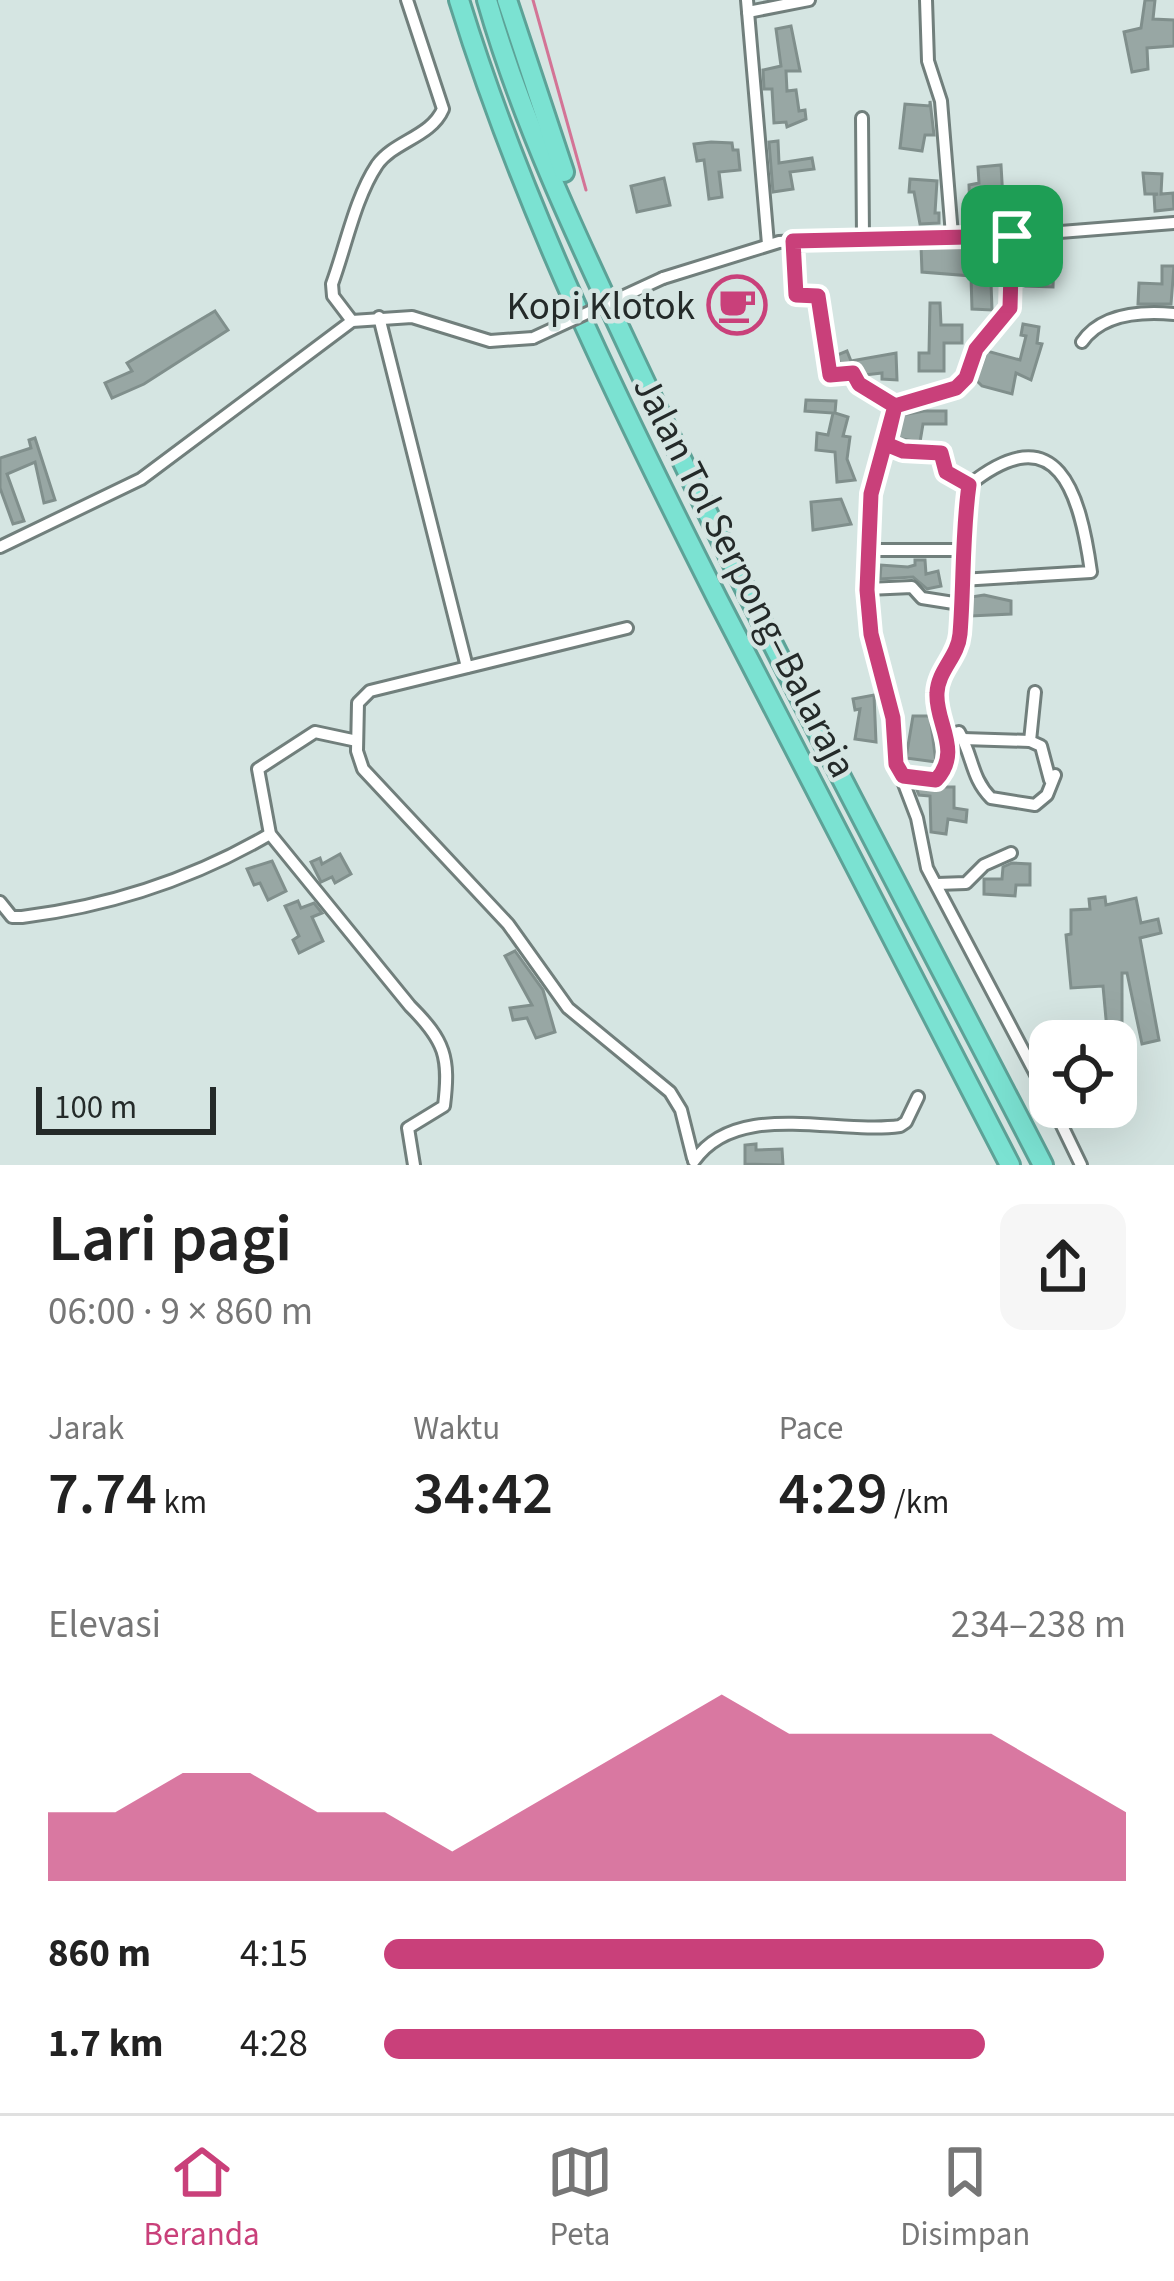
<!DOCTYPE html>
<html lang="id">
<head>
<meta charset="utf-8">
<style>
	body { margin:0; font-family:"Source Sans 3",sans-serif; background:#f6f6f6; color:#222; height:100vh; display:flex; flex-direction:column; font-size:45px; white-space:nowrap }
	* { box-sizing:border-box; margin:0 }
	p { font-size:39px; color:#767676 }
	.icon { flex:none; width:66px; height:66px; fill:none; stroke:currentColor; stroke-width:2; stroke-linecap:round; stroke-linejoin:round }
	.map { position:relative; height:1165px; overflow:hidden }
	.sheet { display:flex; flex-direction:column; background:#fff; flex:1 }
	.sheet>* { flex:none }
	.tools { position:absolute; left:1029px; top:1020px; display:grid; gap:24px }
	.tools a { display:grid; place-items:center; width:108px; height:108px; border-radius:24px; background:#fff; box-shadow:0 12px 48px #0002; font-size:60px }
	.scale { position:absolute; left:36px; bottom:30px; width:180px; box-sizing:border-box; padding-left:12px; border:6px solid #242a29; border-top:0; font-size:33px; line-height:42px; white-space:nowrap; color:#242a29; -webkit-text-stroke:9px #d5e5e2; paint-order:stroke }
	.pin { position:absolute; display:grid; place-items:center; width:102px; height:102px; color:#fff; margin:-51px; border-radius:24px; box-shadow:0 6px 18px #0006 }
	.round { display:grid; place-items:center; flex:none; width:126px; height:126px; border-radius:24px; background:#f6f6f6 }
	.headline { display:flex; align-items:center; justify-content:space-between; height:204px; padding:0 48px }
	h1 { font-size:66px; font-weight:600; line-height:90px }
	.figures { display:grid; grid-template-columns:repeat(3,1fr); gap:18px; height:204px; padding:12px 48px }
	.figures div { display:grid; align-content:center }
	.figures b { font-size:60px; font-weight:600 }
	.figures small { font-size:33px; font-weight:400 }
	.figures p { font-size:33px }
	.chart { height:336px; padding:24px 48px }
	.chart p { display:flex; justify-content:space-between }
	.chart svg { width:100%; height:216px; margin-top:12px; fill:#c9407a; opacity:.7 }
	ul { padding:0 48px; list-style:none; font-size:39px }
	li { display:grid; grid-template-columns:192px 144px 1fr; align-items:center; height:90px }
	li i { height:30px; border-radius:15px; background:#c9407a }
	.tabs { display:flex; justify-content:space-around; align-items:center; height:168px; border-top:3px solid #e0e0e0; background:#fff; font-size:33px; color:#767676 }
	.tabs a { display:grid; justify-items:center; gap:6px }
	.tabs .on { color:#c9407a }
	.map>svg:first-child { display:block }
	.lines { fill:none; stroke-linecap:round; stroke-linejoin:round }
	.stream { stroke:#d37496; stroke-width:3 }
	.building { fill:#98a7a4; stroke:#808f8c; stroke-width:3 }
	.street-casing { stroke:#717f7c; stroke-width:16 }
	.highway-casing { stroke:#5da297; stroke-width:24 }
	.street { stroke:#fff; stroke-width:10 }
	.highway { stroke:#7be2d2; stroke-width:18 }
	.street-bridge-casing { stroke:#717f7c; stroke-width:16; stroke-linecap:butt }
	.street-bridge { stroke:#fff; stroke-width:10 }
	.route-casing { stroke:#fff; stroke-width:24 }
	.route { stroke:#c9407a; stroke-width:15 }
	.labels { text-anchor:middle; stroke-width:9; stroke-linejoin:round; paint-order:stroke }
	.poi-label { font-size:39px; fill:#242a29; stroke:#d5e5e2; text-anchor:end }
	.street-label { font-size:39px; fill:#242a29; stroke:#d5e5e2 }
</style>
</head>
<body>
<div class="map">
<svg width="1174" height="1165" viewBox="0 0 1174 1165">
	<rect width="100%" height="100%" fill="#d5e5e2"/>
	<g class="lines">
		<!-- stream -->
		<path class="stream" d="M533 0 586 190"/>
	</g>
	<!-- building -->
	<g class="building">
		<path d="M1145 0H1155L1153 19 1174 20V46L1147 48 1148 69 1132 72 1124 32 1141 28Z"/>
		<path d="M791 26 800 71H786L787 91 796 90 799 111 805 110 806 119 787 127 786 122 774 123 772 89H764L763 70 781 66 776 29Z"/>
		<path d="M930 101 934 135H925L922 151 900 148 905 104 930 106Z"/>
		<path d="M778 141 779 163 812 158 814 169 790 172 793 189 773 192 769 142Z"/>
		<path d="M711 142 732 143 733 150H738L740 170 719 172 722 197 709 199 704 160 697 161 694 144Z"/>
		<path d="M1001 165 1004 216 982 217 981 208 970 210 969 185 979 183 978 167Z"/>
		<path d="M1143 173 1162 174 1161 194 1173 193 1174 209 1155 211 1154 195 1158 194H1145Z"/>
		<path d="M664 178 670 205 637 212 631 186Z"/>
		<path d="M910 179 937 181 935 213H939V223L920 224 914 192H909Z"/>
		<path d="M921 246 977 247 978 256 990 255 992 310 972 309 971 276 922 272Z"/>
		<path d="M1029 252 1054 259 1053 287 1026 286Z"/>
		<path d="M1162 266H1174L1171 304H1138L1139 283 1162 284Z"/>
		<path d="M754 286 761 314 719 323 713 295Z"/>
		<path d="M930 303H940L941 325H962V343H944V371H919V353H929Z"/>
		<path d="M215 311 228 330 144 384 112 398 105 383 132 371 127 363Z"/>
		<path d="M1023 324 1039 327 1037 343 1042 344 1031 380 1016 373 1012 394 982 386 976 380 987 351 1020 360 1026 336 1021 335Z"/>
		<path d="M847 351 851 361 896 353 897 380 882 379V373L865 375 856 364H840L837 355Z"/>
		<path d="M806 400 836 401 835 413 848 417 843 436 850 437 847 459 855 480 837 482 835 452 816 450 817 433 828 435 833 413 805 411Z"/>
		<path d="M924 411H946V424H923L920 442 896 438 902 415Z"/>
		<path d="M35 438 55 500 44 503 35 462 7 474 24 521 13 524 0 488V458L31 448 29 440Z"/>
		<path d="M841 499 851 524 813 530 811 502Z"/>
		<path d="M915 560H925L926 574 938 571 941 586 927 589 913 577 880 579 881 565 908 567 915 565Z"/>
		<path d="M984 595 1011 601V614L971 616V597Z"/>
		<path d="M874 695 876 742 855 739 860 709 855 710 853 699Z"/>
		<path d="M913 716H930L936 762 906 758Z"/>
		<path d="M939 787H954V808L967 810 966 822 948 819 946 834 931 832 930 796 919 795 916 788Z"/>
		<path d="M340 854 351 874 335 883 332 877 321 882 311 862 320 858 322 864Z"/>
		<path d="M272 861 286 891 268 900 260 883 254 885 247 869Z"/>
		<path d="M1012 863 1030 864V885H1016L1015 896 984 894V879H1002L1003 867Z"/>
		<path d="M1105 897 1106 905 1136 898 1141 923 1158 919 1161 933 1140 938 1159 1040 1142 1044 1127 973H1122V1041H1108L1103 986 1071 988 1066 935 1071 934V910L1090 909 1089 899Z"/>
		<path d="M298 901 301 908 314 903 322 913 312 917 323 941 299 953 293 940 299 936 285 906Z"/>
		<path d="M515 951 543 990 555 1032 536 1038 527 1018 513 1020 510 1008 532 1005 505 956Z"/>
		<path d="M756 1144V1150L782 1149 783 1165 745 1164V1145Z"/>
	</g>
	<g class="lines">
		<!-- street casing -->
		<g class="street-casing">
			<g id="street">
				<path d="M747 0 768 244"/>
				<path d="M926 0 928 61 941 101 952 235"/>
				<path d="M748 12 809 0"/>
				<path d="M862 118 863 237"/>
				<path d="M1012 236 1010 308 976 349 966 378 956 388 894 406 871 494 867 589 871 634 893 718 896 763 917 818 927 868 1050 1101"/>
				<path d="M793 241 796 295 818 297 830 375 853 373 859 384 894 406"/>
				<path d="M663 278 779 242 890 236 997 237 1174 223"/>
				<path d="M379 317 467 667"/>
				<path d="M352 321 333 296 332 284C346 246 355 198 377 165 394 141 431 137 443 109L407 0"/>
				<path d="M1082 342C1102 313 1141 311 1174 314"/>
				<path d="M886 444 903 451 941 453 947 472 969 485C966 507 962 529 961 550 959 578 963 607 960 635 958 658 937 671 937 695 936 720 965 762 933 780L903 776"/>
				<path d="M0 547 141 479 352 321 412 317 490 341 533 338"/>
				<path d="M869 550H961"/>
				<path d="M961 580 1091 572C1080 493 1058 414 969 485"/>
				<path d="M867 589 912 587 922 598 960 604"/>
				<path d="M627 628 370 691 358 703 357 751 363 769 508 924 568 1008 670 1092 681 1110 693 1158"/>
				<path d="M1035 692 1030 741 1041 746 1050 780"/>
				<path d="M949 736 959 732C973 756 971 778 991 798L1035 805 1047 795 1055 775"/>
				<path d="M963 739 1030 741"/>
				<path d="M357 741 315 732 258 769 270 834 410 1006C445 1041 450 1057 444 1106L408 1128 414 1165"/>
				<path d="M937 884 966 883 984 865 1011 853"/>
				<path d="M0 902 12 917H22C110 906 193 879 270 834"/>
				<path d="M1053 1107 1081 1165"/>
				<path d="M694 1161C737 1099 836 1135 900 1126L906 1122 918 1097"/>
			</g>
		</g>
		<!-- highway casing -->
		<g class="highway-casing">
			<g id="highway">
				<path d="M459 0C523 208 620 406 718 600 814 789 912 977 1010 1165"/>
				<path d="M487 0C526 136 591 267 651 395 773 655 911 909 1043 1165"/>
				<path d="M507 0 564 172"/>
			</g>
		</g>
		<!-- street -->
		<use href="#street" class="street"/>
		<!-- highway -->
		<use href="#highway" class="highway"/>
		<!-- street-bridge casing -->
		<g class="street-bridge-casing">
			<path id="street-bridge" d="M533 338 663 278"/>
		</g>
		<!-- street-bridge -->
		<use href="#street-bridge" class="street-bridge"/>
	</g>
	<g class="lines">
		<!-- route casing -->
		<g class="route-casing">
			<path id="route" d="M1012 236 793 241 796 295 818 296 830 375 853 373 859 384 895 406 871 494 867 590 871 634 893 718 896 764 903 776 936 780C963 751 935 723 937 693 938 670 958 657 960 634 964 584 962 535 969 485L946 472 941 453 903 451 886 444 895 406 956 388 966 378 976 349 1010 308 1012 236"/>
		</g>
		<!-- route -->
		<use href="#route" class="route"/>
	</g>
	<!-- icons -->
	<defs>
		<g id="cafe-ring" transform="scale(3)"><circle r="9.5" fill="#d5e5e2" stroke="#c9407a" stroke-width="1.5"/><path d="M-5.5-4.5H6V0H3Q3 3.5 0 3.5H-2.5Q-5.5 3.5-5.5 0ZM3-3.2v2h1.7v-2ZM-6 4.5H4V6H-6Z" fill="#c9407a"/></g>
	</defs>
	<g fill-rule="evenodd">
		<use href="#cafe-ring" x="737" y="305"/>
	</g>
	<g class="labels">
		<!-- poi labels -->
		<g class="poi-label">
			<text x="695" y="319">Kopi Klotok</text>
		</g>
		<!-- street labels -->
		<g class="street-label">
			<text transform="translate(746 576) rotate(63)" y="14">Jalan Tol Serpong–Balaraja</text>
		</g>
	</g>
</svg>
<div class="tools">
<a><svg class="icon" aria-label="locate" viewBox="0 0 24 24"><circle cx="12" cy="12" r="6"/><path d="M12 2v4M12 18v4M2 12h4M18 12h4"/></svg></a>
</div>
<div class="scale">100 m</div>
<div class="pin" style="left:1012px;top:236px;background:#1e9e55"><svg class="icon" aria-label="arrive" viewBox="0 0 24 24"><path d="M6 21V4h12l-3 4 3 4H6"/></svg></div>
</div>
<section class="sheet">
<div class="headline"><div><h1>Lari pagi</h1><p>06:00 · 9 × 860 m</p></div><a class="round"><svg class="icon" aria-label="share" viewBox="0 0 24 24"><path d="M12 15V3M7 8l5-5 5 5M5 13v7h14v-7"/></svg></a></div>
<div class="figures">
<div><p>Jarak</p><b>7.74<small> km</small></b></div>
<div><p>Waktu</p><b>34:42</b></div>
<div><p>Pace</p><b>4:29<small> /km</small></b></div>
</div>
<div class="chart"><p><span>Elevasi</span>234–238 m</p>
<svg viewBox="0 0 160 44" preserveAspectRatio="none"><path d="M0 44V30L10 30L20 22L30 22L40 30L50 30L60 38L70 30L80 22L90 14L100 6L110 14L120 14L130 14L140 14L150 22L160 30V44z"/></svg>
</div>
<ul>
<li><b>860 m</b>4:15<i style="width:97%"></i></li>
<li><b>1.7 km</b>4:28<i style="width:81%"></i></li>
</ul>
</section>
<nav class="tabs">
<a class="on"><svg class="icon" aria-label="home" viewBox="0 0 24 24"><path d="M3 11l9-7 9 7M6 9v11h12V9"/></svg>Beranda</a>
<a><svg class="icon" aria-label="map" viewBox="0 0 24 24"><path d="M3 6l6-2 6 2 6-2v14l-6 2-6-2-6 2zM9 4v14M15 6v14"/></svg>Peta</a>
<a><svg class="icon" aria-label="saved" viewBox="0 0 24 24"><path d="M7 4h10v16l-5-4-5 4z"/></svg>Disimpan</a>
</nav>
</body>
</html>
